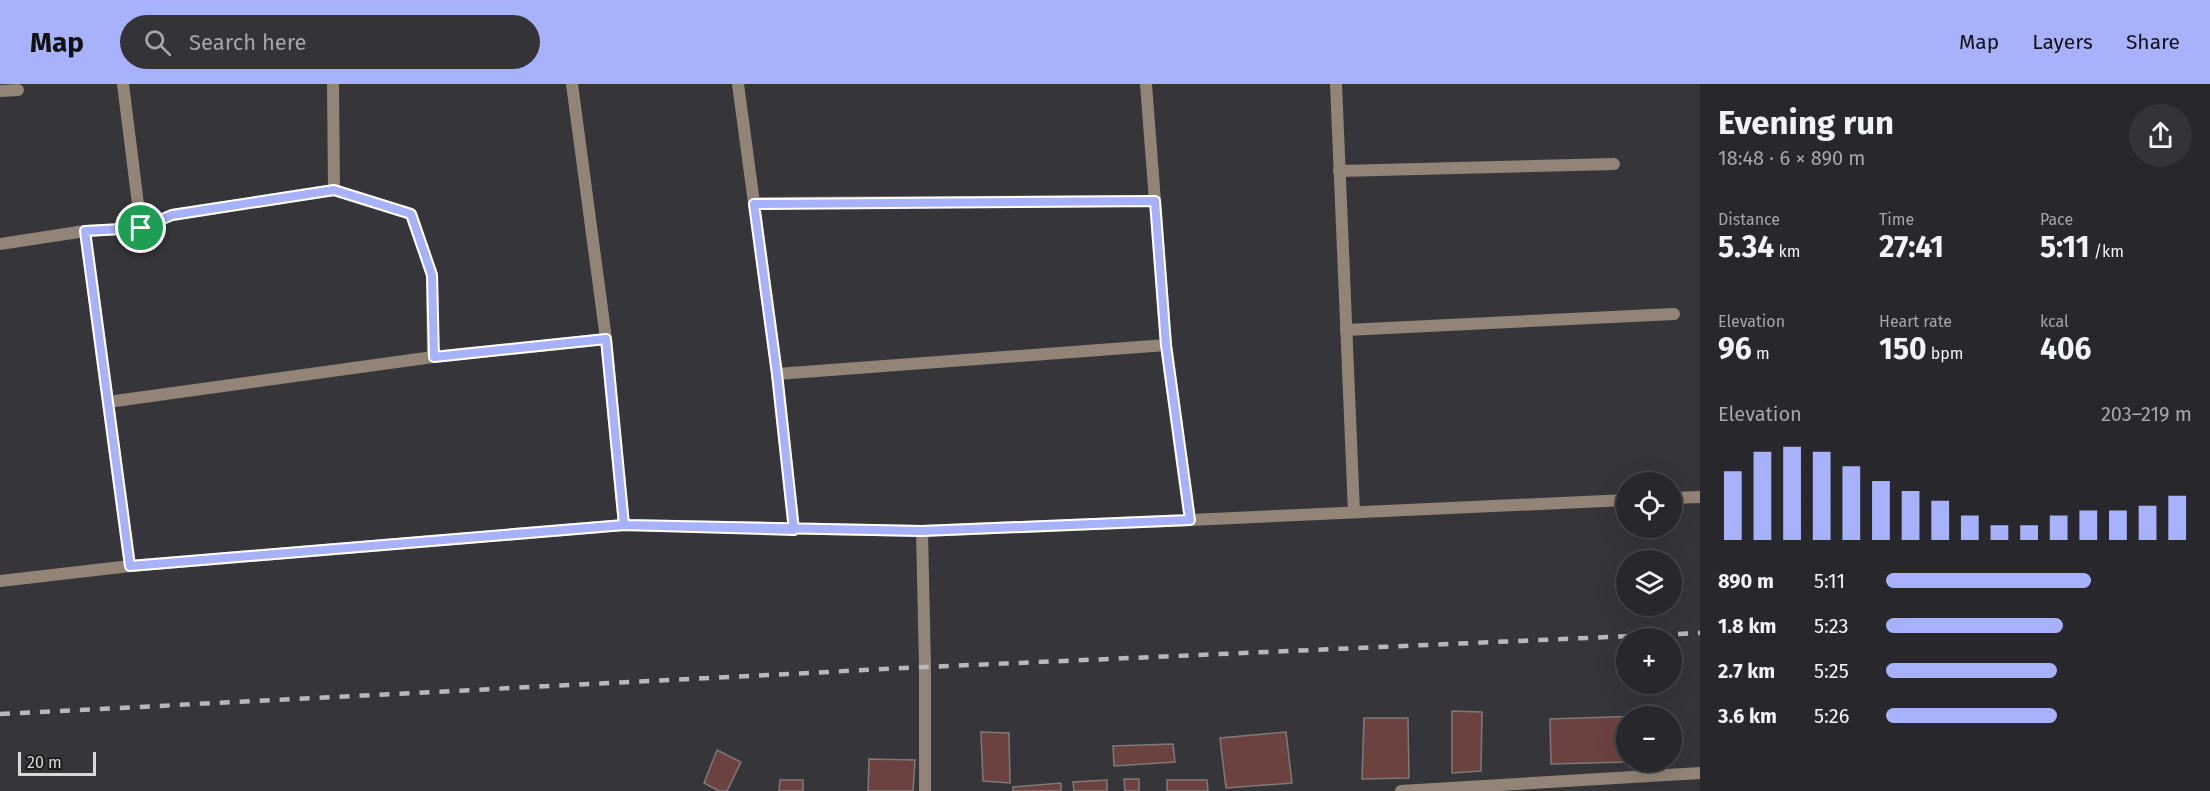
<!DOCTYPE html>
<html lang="en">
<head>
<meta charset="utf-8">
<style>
	body { margin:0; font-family:"Fira Sans",sans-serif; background:#343438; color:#f1f3f6; height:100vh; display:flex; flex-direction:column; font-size:22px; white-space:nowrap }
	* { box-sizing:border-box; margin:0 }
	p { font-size:20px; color:#a5a6a9 }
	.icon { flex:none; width:33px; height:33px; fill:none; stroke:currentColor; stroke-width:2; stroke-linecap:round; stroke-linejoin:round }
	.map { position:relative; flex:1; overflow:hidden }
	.panel { display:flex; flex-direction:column; background:#28282c; width:510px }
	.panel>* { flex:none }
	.fabs { position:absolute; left:1616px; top:388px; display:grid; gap:12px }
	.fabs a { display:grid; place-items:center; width:66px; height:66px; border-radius:50%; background:#28282c; box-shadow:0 6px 24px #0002,0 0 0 2px #444448; font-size:30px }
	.scale { position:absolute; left:18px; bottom:15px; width:78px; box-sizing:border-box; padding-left:6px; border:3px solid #d8d8da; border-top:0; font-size:16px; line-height:21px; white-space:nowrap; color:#d8d8da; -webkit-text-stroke:4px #1e1e1f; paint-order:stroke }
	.pin { position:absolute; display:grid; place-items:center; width:51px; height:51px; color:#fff; margin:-26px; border:3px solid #fff; border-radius:50%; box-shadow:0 2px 6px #0007 }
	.round { display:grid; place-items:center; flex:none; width:63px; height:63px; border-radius:32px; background:#343438 }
	.summary { display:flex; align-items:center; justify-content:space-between; height:102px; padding:0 18px }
	h1 { font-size:33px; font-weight:700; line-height:45px }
	.stats { display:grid; grid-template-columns:repeat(3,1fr); gap:9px; height:102px; padding:6px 18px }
	.stats div { display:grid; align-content:center }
	.stats b { font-size:30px; font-weight:700 }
	.stats small { font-size:16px; font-weight:400 }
	.stats p { font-size:16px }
	.chart { height:168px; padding:12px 18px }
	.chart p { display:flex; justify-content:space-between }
	.chart svg { width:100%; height:108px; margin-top:6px; stroke:#a7b1fc; stroke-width:6 }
	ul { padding:0 18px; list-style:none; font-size:20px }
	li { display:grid; grid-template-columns:96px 72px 1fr; align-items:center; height:45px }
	li i { height:15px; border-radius:8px; background:#a7b1fc }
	header { display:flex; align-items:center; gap:36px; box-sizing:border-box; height:84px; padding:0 30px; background:#a7b1fc; color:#111 }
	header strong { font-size:28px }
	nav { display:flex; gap:33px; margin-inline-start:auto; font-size:21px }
	.search { width:420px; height:54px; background:#343438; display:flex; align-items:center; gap:15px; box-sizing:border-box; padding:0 21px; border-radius:33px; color:#a5a6a9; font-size:22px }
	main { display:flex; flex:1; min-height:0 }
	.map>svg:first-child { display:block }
	.building { fill:#6c4241; stroke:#7e7978; stroke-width:1.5 }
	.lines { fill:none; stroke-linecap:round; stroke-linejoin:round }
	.street { stroke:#928476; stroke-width:12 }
	.rail { stroke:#b8b8ba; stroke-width:4.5; stroke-dasharray:10 10; stroke-linecap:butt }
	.route-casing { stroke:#fff; stroke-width:12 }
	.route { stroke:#a7b1fc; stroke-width:8 }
</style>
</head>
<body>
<header>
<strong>Map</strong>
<div class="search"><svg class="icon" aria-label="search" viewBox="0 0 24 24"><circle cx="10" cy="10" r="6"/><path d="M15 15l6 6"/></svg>Search here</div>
<nav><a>Map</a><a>Layers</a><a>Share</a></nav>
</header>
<main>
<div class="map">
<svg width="1700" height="707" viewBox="0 0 1700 707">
	<rect width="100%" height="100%" fill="#36363a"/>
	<!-- building -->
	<g class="building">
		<path d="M1452 627 1482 628 1481 687 1452 689Z"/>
		<path d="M1643 632 1626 633V678L1551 680 1550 635Z"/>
		<path d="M1364 634H1408L1409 694 1362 695Z"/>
		<path d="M981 648 1009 649 1010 699 983 697Z"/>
		<path d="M1286 648 1292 699 1226 704 1220 654Z"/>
		<path d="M1173 660 1175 678 1114 682 1113 662Z"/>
		<path d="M717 666 741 678 727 707H719L704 699Z"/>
		<path d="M869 675 915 676 913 707H868Z"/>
		<path d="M1124 695H1139V707H1125Z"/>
		<path d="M780 696H803V707H779Z"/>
		<path d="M1107 696V707H1074L1073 698Z"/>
		<path d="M1167 696H1207L1208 707H1167Z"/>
		<path d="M1061 699V707H1013V703Z"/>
	</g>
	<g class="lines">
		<!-- street -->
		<g class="street">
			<path d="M123 0 141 144"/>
			<path d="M333 0 334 106"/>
			<path d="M572 0 606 255"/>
			<path d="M738 0 777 290 794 446"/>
			<path d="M1336 0 1354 428"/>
			<path d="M0 7 18 6"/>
			<path d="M1339 87 1614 80"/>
			<path d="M754 119 1155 117"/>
			<path d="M0 160 85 147 141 144 172 131 334 106 411 130 432 191 433 273"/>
			<path d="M1346 246 1674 230"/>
			<path d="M777 290 1166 261"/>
			<path d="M108 318 433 273 606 255 624 441"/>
			<path d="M1671 414 1700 413"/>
			<path d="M1190 436 1626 416"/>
			<path d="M922 447 925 583V707"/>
			<path d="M130 482 624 441 922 447 1190 436 1166 261 1146 0"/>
			<path d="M0 497 130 482 85 147"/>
			<path d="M1401 707 1700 689"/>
		</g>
		<!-- rail -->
		<path class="rail" d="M0 630 925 583 1700 549"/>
	</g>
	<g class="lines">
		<!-- route casing -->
		<g class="route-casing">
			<path id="route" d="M141 144 172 131 334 106 411 130 432 191 434 273 606 255 624 441 922 447 1190 436 1166 261 1155 117 754 120 777 290 794 446 624 441 130 482 85 147 141 144"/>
		</g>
		<!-- route -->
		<use href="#route" class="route"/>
	</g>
</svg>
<div class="fabs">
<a><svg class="icon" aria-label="locate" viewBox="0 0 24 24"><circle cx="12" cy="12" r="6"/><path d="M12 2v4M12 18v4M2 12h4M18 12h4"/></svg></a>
<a><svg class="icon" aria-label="layers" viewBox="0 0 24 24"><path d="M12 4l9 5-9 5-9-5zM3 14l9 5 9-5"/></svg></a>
<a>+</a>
<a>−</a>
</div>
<div class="scale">20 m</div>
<div class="pin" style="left:141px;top:144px;background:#1e9e55"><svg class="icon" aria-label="arrive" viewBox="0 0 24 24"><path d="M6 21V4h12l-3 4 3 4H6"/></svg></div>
</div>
<section class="panel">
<div class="summary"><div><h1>Evening run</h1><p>18:48 · 6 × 890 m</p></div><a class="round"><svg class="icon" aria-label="share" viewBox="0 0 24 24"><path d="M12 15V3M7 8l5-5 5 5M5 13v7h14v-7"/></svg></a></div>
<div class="stats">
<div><p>Distance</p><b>5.34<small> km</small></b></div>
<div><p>Time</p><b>27:41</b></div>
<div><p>Pace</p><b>5:11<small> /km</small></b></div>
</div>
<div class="stats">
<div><p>Elevation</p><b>96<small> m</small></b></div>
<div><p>Heart rate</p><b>150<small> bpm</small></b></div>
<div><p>kcal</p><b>406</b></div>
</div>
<div class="chart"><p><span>Elevation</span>203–219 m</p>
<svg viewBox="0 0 160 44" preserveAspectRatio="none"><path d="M5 44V16M15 44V8M25 44V6M35 44V8M45 44V14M55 44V20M65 44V24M75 44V28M85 44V34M95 44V38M105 44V38M115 44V34M125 44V32M135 44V32M145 44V30M155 44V26"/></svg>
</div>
<ul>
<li><b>890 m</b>5:11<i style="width:67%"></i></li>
<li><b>1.8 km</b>5:23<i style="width:58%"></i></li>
<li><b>2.7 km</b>5:25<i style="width:56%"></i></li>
<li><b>3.6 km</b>5:26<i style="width:56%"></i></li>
</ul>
</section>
</main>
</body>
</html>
